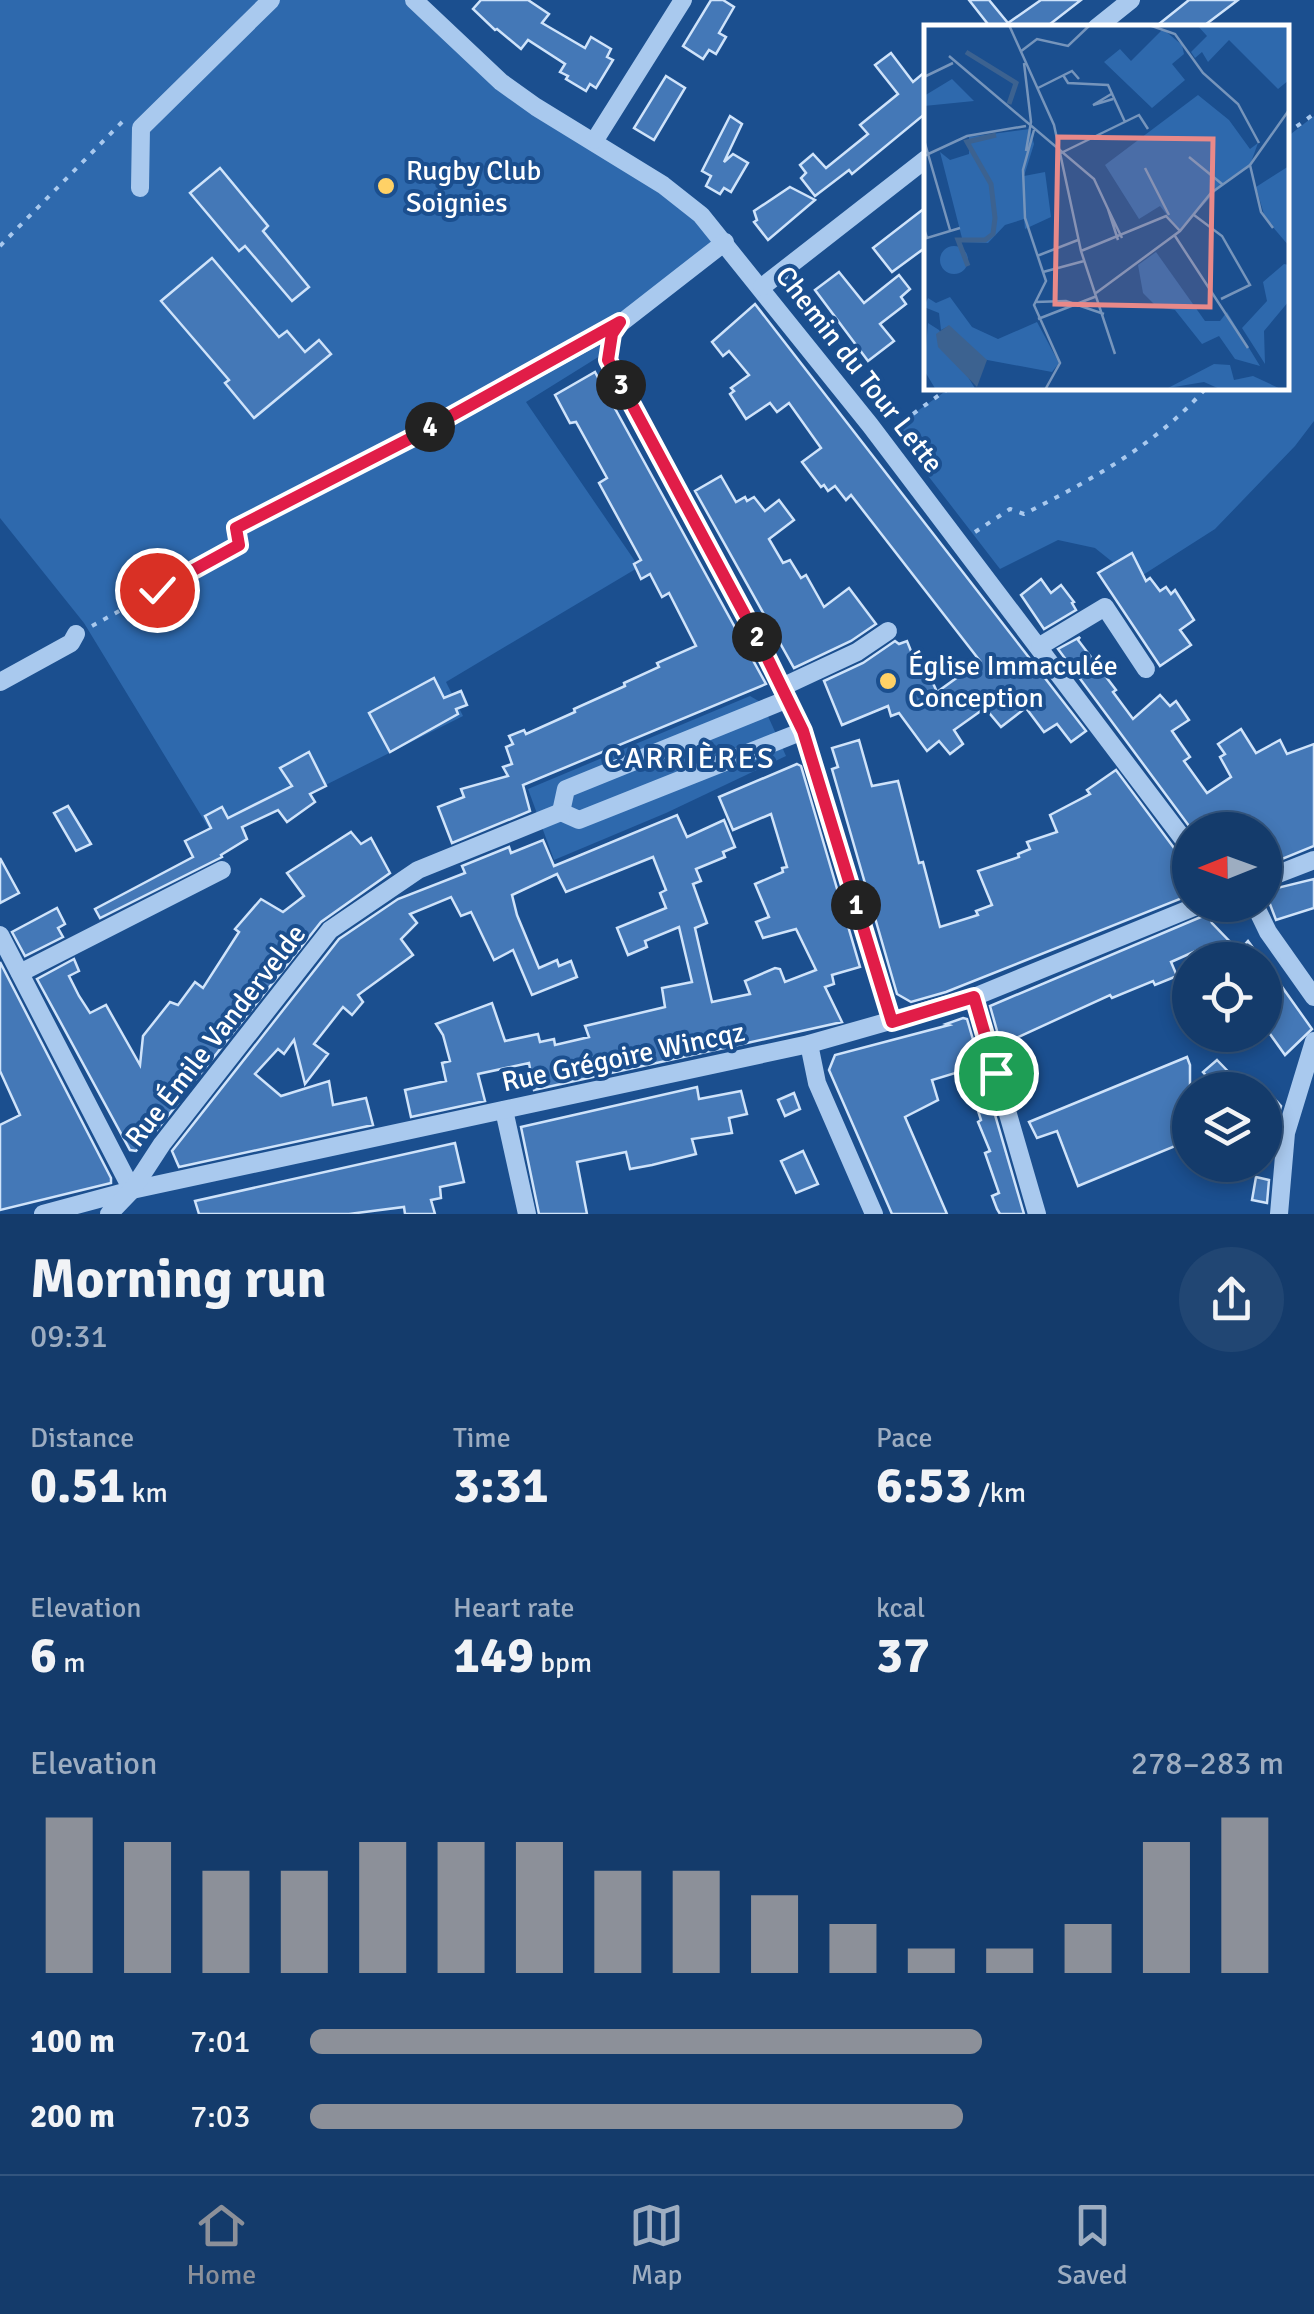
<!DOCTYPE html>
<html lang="en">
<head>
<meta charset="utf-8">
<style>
	body { margin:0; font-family:Signika,sans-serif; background:#214673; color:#f1f3f6; height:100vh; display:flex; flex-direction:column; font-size:38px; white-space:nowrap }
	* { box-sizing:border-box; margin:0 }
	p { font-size:32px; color:#9dadc1 }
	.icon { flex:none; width:55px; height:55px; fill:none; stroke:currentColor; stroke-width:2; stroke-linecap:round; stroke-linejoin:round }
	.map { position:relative; height:1214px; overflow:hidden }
	.sheet { display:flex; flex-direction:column; background:#143b6b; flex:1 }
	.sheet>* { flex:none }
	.needle { width:65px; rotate:269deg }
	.buttons { position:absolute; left:1172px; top:812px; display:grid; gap:20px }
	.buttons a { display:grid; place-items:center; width:110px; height:110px; border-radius:50%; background:#143b6b; box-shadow:0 5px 15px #0003,0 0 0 2px #33557e; font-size:50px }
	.pin { position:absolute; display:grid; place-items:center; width:85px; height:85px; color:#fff; margin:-42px; border:5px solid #fff; border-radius:50%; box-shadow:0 2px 10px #0007 }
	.km { position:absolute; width:50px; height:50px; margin:-25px; border-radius:50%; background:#222; color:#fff; font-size:28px; line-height:50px; text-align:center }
	.round { display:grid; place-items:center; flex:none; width:105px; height:105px; border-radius:52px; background:#214673 }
	.headline { display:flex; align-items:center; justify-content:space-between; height:170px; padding:0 30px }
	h1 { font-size:55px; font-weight:700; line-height:75px }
	.figures { display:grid; grid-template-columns:repeat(3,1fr); gap:15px; height:170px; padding:10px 30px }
	.figures div { display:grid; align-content:center }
	.figures b { font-size:50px; font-weight:700 }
	.figures small { font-size:28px; font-weight:400 }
	.figures p { font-size:28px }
	.chart { height:280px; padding:20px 30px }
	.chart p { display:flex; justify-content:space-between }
	.chart svg { width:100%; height:180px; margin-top:10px; stroke:#8c9099; stroke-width:6 }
	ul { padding:0 30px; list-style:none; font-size:32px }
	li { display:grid; grid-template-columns:160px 120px 1fr; align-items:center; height:75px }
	li i { height:25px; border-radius:12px; background:#8c9099 }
	.dock { display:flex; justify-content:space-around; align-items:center; height:140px; border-top:2px solid #33557e; background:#143b6b; font-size:28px; color:#9dadc1 }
	.dock a { display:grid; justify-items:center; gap:5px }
	.dock .current { color:#8c9099 }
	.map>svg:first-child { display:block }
	.green { fill:#2e69ad }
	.building { fill:#4478b7; stroke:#cfe3fa; stroke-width:2.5 }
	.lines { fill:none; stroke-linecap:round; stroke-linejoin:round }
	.path { stroke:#a9c9ee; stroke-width:4; stroke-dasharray:5 8; stroke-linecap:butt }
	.minor { stroke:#a9c9ee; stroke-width:18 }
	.route-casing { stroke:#fff; stroke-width:20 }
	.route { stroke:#e11d48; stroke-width:12 }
	.poi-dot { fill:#ffd166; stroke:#1b4f8f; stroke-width:4 }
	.labels { text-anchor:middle; stroke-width:8; stroke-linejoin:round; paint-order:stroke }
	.poi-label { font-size:28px; fill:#fff; stroke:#1b4f8f; text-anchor:start }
	.street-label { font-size:28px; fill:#fff; stroke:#1b4f8f }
	.neighbourhood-label { font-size:30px; letter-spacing:2.5px; fill:#fff; stroke:#1b4f8f }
	.inset-river { fill:none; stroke:#3c6290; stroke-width:5 }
	.inset-road { fill:none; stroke:#7695bc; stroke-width:2.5 }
	.view { fill:#e88989; fill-opacity:0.15; stroke:#e88989; stroke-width:5 }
	.inset-edge { fill:none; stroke:#fff; stroke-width:5 }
</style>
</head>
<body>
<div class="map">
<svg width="1314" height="1214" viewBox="0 0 1314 1214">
	<rect width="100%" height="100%" fill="#1b4f8f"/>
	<!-- green -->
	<g class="green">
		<path d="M0 0H414L463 49 595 140 725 242 626 319 608 351 526 402 639 567 446 682 463 716 216 840 84 623 0 518Z"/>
		<path d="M1314 116V421L1295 446 1215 529 1135 580 1095 548 1058 540 1000 569 892 429 950 388H1286L1287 137Z"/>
		<path d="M750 696 762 703 786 756 666 813 554 860 528 789Z"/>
	</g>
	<!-- building -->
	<g class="building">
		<path d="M481 0H528L549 14 542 23 585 48 591 37 611 49 607 57 613 60 596 88 590 84 586 91 566 79 568 76 560 72 565 64 528 40 521 49 497 29 495 30 473 9Z"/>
		<path d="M711 0H723L734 7 719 33 726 37 716 54 709 50 703 59 683 46Z"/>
		<path d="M969 0H989L1008 23 1041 0H1081L1045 28H991Z"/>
		<path d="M1189 0H1238L1201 28H1154Z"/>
		<path d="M891 53 913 82 926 71V113L852 174 849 170 815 196 801 178 806 173 800 165 813 154 826 168 868 134 860 125 898 94 875 65Z"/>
		<path d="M666 76 685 88 654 140 634 128Z"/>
		<path d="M730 116 742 124 724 162 733 154 748 163 731 192 724 188 720 194 706 186 711 176 702 171Z"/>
		<path d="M220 168 268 226 263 231 309 287 292 301 245 246 239 251 190 193Z"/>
		<path d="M790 187 815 200 768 240 754 222 757 220 754 211Z"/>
		<path d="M926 207V247L892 272 873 248Z"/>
		<path d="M212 258 279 337 287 331 305 352 319 340 331 354 254 418 225 383 229 380 161 301Z"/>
		<path d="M839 272 864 303 899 275 910 289 901 297 906 304 880 324 894 341 868 361 815 290Z"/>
		<path d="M755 304 1086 731 1071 742 1057 724 1044 732 1020 700 1023 710 1001 727 985 708 954 730 963 744 950 754 939 741 927 751 899 713 891 716 888 706 842 725 824 681 863 663 895 641 899 644 907 641 915 661 928 672 937 692 980 661 851 495 846 500 835 486 828 491 824 485 821 487 802 462 821 448 789 403 777 412 770 403 746 419 730 394 734 391 731 388 749 375 729 351 723 356 712 342Z"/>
		<path d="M595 372 766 684 523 785 530 811 452 843 438 807 464 797 461 789 508 776 503 767 512 764 506 747 513 744 509 736 524 730 526 734 575 712 574 709 625 686 624 683 659 667 657 663 696 646 669 593 662 597 650 574 641 579 634 564 641 560 599 483 607 478 576 422 570 423 555 395Z"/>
		<path d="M721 476 736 502 745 497 747 501 754 497 765 511 779 500 794 520 769 539 783 563 790 560 801 578 806 575 824 607 849 588 876 624 851 641 794 668 695 491Z"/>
		<path d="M1132 553 1146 581 1150 578 1160 591 1166 587 1171 594 1175 590 1194 620 1180 630 1191 645 1160 666 1098 573Z"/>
		<path d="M1041 579 1051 593 1061 585 1074 602 1072 603 1076 610 1044 629 1021 595Z"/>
		<path d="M1080 637 1078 640 1116 690 1113 692 1133 719 1160 695 1170 706 1176 701 1189 720 1172 731 1190 757 1184 761 1207 793 1231 777 1220 757 1225 754 1218 744 1241 729 1256 753 1280 740 1287 754 1314 744V846L1265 866V830H1192L1058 649Z"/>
		<path d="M434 678 444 698 461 691 467 705 456 709 458 714 390 752 369 713Z"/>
		<path d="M859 740 872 786 898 781 919 863 923 862 940 927 978 915 976 911 992 905 978 871 1019 857 1018 854 1030 849 1027 842 1057 832 1050 815 1090 794 1087 790 1116 770 1180 856 1190 860V895L946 992 911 1002 897 994 832 769 838 767 832 748Z"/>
		<path d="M309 752 326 786 310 794 315 802 287 822 278 810 242 827 247 839 221 855 222 857 100 918 95 909 193 857 185 841 211 828 205 816 222 807 228 818 292 786 280 768Z"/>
		<path d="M797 764 801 766 860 967 832 975 834 984 825 987 842 1022 534 1090 529 1063 478 1074 485 1101 411 1117 405 1090 446 1081 442 1063 450 1061 443 1035 436 1024 492 1003 505 1041 538 1034 540 1042 554 1039 555 1045 589 1037 585 1026 665 1007 662 988 692 982 679 927 645 941 647 947 628 955 617 928 666 908 660 893 666 890 653 857 566 892 557 874 512 895 517 915 539 968 557 960 559 966 571 961 577 977 532 995 513 950 494 960 471 912 461 916 451 897 410 914 417 923 401 939 413 955 358 995 363 1002 352 1015 343 1007 314 1044 328 1054 305 1084 294 1040 284 1054 278 1049 255 1074 281 1096 329 1081 333 1105 366 1098 373 1125 179 1167 172 1151 339 939 398 899 465 873 462 866 509 847 511 853 543 840 554 866 677 815 687 837 724 820 735 847 723 852 725 857 696 869 701 881 693 884 707 923 695 928 712 1002 750 994 745 981 775 968 780 969 785 982 816 970 796 929 763 938 756 922 769 917 755 884 783 872 782 868 787 867 771 814 733 830 719 797Z"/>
		<path d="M68 806 91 844 76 851 54 813Z"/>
		<path d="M351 832 361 844 371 838 390 873 321 922 198 1077 175 1101 178 1103 157 1130 156 1127 136 1151 130 1150 37 979 74 959 79 971 69 976 79 996 90 1013 106 1005 140 1065 143 1036 170 1002 178 1005 195 982 203 988 239 932 235 929 261 899 283 912 304 896 287 873Z"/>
		<path d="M0 858 19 893 0 903Z"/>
		<path d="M1314 879V908L1276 920 1265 891Z"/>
		<path d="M57 908 65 924 58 928 63 937 25 956 12 932Z"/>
		<path d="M1208 914 1212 923 1237 949 1209 945 1171 962 1177 976 1155 985 1153 981 1112 998 1110 995 1001 1045 990 1006Z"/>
		<path d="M1248 941 1262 960H1231Z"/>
		<path d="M0 962 111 1178V1183L0 1210V1125L20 1115 0 1071Z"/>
		<path d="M1265 963 1312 1029 1285 1055 1265 1027Z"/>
		<path d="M963 1018 967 1019 1024 1214H1000L997 1209 992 1196 999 1193 985 1153 990 1151 978 1122 981 1120 965 1070 932 1080 938 1100 905 1117 947 1214H892L829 1070 835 1055 949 1025 946 1024Z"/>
		<path d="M1187 1057 1190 1065V1140L1078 1186 1057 1131 1037 1138 1029 1122Z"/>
		<path d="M1217 1060 1246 1090H1219L1203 1072Z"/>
		<path d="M697 1087 699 1099 741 1091 747 1114 729 1118 732 1133 692 1139 696 1154 652 1165 630 1169 626 1152 577 1162 587 1214H539L521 1127Z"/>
		<path d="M1265 1088 1281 1106 1275 1126 1265 1115Z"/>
		<path d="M794 1093 800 1109 785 1116 778 1100Z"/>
		<path d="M455 1143 464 1182 440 1187 441 1198 431 1200 435 1214H405L404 1207 349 1214H199L195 1201Z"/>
		<path d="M803 1151 818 1184 796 1193 781 1161Z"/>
		<path d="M1256 1177 1269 1180 1267 1203 1252 1200Z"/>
	</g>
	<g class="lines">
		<!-- path -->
		<g class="path">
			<path d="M1286 134 1314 114"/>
			<path d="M0 246 123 121"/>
			<path d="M892 429 949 388"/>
			<path d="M975 532 1010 509 1024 514C1091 480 1156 445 1206 388"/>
			<path d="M92 626 237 546"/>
		</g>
		<!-- minor -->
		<g class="minor">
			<path d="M414 0 501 82 536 107 663 185 701 215 870 425 1190 848"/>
			<path d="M1096 28 1131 0"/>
			<path d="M595 140 683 0"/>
			<path d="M140 188 141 128 271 0"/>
			<path d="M725 242 621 323 612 334 608 360 760 643 803 731 892 1021"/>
			<path d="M762 287 926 159"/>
			<path d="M236 528 415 436 620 323"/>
			<path d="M1040 646 1105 607 1146 669"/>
			<path d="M0 682 71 643 76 634"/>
			<path d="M782 687 857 652 888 631"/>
			<path d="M788 699 566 789 561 812 579 820 803 731"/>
			<path d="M1265 879 1314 860"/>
			<path d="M1255 905 1268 932 1314 997"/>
			<path d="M0 935 132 1190"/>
			<path d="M20 973 222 870"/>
			<path d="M974 997 1037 1214"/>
			<path d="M809 1044 817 1083 874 1214"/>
			<path d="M504 1110 527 1214"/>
			<path d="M43 1214 132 1190 809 1044 974 997 1199 905"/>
			<path d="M109 1214 132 1190 162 1144 330 930 418 870 561 812"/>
			<path d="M1279 1214 1286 1133 1314 1041"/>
		</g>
	</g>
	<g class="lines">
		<!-- route casing -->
		<g class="route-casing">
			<path id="route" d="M157 590 239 545 236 528 415 436 620 322 612 334 608 360 760 643 803 731 892 1022 974 997 996 1073"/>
		</g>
		<!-- route -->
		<use href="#route" class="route"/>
	</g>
	<!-- markers -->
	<g class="poi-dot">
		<circle cx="386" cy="186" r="10"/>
		<circle cx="888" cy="681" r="10"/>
	</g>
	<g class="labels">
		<!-- poi labels -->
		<g class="poi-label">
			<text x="406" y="180">Rugby Club<tspan x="406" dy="32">Soignies</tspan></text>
			<text x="908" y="675">Église Immaculée<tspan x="908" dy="32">Conception</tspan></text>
		</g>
		<!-- street labels -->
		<g class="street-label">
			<text transform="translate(860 369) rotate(52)" y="10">Chemin du Tour Lette</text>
			<text transform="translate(215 1035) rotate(-52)" y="10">Rue Émile Vandervelde</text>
			<text transform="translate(623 1056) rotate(-12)" y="10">Rue Grégoire Wincqz</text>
		</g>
		<!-- neighbourhood labels -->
		<g class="neighbourhood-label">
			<text x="690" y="768">CARRIÈRES</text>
		</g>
	</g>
	<!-- overview -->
	<g transform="translate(924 25)">
		<rect width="365" height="365" fill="#1b4f8f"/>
		<path d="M273 0H365V55L354 64 305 15 284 37 278 27 271 33 267 27 283 11ZM239 4 258 20 260 29 248 39 261 55 228 83 180 37 196 24 207 36ZM28 54 50 76 0 81V71ZM274 70 305 95 326 124 334 118 326 140 300 157 256 206 236 181 215 194 181 140ZM106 104 110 119 100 151 121 147 127 192 101 204 100 194 81 200 64 218 39 217 16 127 26 135 45 129V112ZM365 141V221L341 193 332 162ZM16 235a14 14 0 1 1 28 0a14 14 0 1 1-28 0ZM232 227 281 296H296L303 287 336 341 311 334 295 311 278 319 251 285 233 282 219 268 214 240ZM360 239 365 240V276L340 306 341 339 318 303 343 276 339 257ZM26 272 48 302 74 314 113 297 135 338 128 347 58 334 25 301 17 305 15 288 0 282 4 273 12 278ZM4 298 15 305 52 365H12L0 345ZM290 339 306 340 310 355 329 351 359 365H298L280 357 244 363Z" fill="#2e69ad"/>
		<path d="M25 300 63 335 53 362 14 322 12 309Z" fill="#3c6290"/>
		<path class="inset-river" d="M42 27 92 58 85 79M44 241 34 215H61L69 209 71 193 67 159 43 117 72 110"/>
		<path class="inset-road" d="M85 0 130 100 157 226 191 329M225 0 251 9 279 48 314 79 335 118M96 27 113 14 144 21 166 0M25 31 170 154 184 184M100 38 107 97 102 126M139 50 144 58 184 60 201 97M0 52 29 38M114 63 148 46 155 54M189 74 169 80 189 68M110 105 99 145 101 193 122 256 110 280 136 338 121 365M0 115 26 205M137 128 215 90 224 104M0 131 43 111 102 101M265 132 298 159M326 140 337 187 349 203M221 143 245 190M270 190 298 211 326 260 297 274M0 204 3 213 36 203M251 211 324 323M194 215 184 184 198 213M157 226 242 191 256 206M113 231 154 215M119 247 160 236M172 268 256 206 287 168 326 140 365 85M111 277 142 276 180 289M114 294 173 271"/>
		<path class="view" d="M134 112 289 114 286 282 131 279Z"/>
		<rect width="365" height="365" class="inset-edge"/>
	</g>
</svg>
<div class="buttons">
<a><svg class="needle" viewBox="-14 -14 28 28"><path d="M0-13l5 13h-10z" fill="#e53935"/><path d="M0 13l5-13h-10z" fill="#9dadc1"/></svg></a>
<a><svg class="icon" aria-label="locate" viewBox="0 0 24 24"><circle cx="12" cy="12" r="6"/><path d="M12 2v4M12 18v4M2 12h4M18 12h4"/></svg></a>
<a><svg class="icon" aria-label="layers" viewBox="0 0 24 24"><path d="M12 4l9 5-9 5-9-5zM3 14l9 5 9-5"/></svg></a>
</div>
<div class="pin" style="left:996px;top:1073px;background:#1e9e55"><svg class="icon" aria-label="arrive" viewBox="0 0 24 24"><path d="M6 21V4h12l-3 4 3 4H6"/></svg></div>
<div class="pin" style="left:157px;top:590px;background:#d93025"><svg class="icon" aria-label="check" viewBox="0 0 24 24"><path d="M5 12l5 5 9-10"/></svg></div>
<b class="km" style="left:856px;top:905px">1</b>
<b class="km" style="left:757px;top:637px">2</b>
<b class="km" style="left:621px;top:385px">3</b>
<b class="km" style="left:430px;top:427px">4</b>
</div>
<section class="sheet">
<div class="headline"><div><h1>Morning run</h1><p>09:31</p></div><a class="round"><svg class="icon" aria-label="share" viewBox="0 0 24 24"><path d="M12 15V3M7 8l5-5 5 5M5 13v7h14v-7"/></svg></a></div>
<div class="figures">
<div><p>Distance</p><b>0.51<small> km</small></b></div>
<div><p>Time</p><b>3:31</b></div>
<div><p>Pace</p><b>6:53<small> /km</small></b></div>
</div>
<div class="figures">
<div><p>Elevation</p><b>6<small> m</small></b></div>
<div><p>Heart rate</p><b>149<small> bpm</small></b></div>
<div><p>kcal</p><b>37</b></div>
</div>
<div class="chart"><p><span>Elevation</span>278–283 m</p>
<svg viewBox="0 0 160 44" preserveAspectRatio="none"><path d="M5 44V6M15 44V12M25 44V19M35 44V19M45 44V12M55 44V12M65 44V12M75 44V19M85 44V19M95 44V25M105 44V32M115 44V38M125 44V38M135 44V32M145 44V12M155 44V6"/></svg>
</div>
<ul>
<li><b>100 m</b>7:01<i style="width:69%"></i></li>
<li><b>200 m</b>7:03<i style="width:67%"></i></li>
</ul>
</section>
<nav class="dock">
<a class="current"><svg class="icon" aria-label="home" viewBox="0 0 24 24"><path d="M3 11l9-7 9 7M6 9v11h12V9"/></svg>Home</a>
<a><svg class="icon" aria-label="map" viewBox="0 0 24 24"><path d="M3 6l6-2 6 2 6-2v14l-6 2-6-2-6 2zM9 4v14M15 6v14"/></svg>Map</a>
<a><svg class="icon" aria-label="saved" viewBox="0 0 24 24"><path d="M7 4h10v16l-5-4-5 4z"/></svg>Saved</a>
</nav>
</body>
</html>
